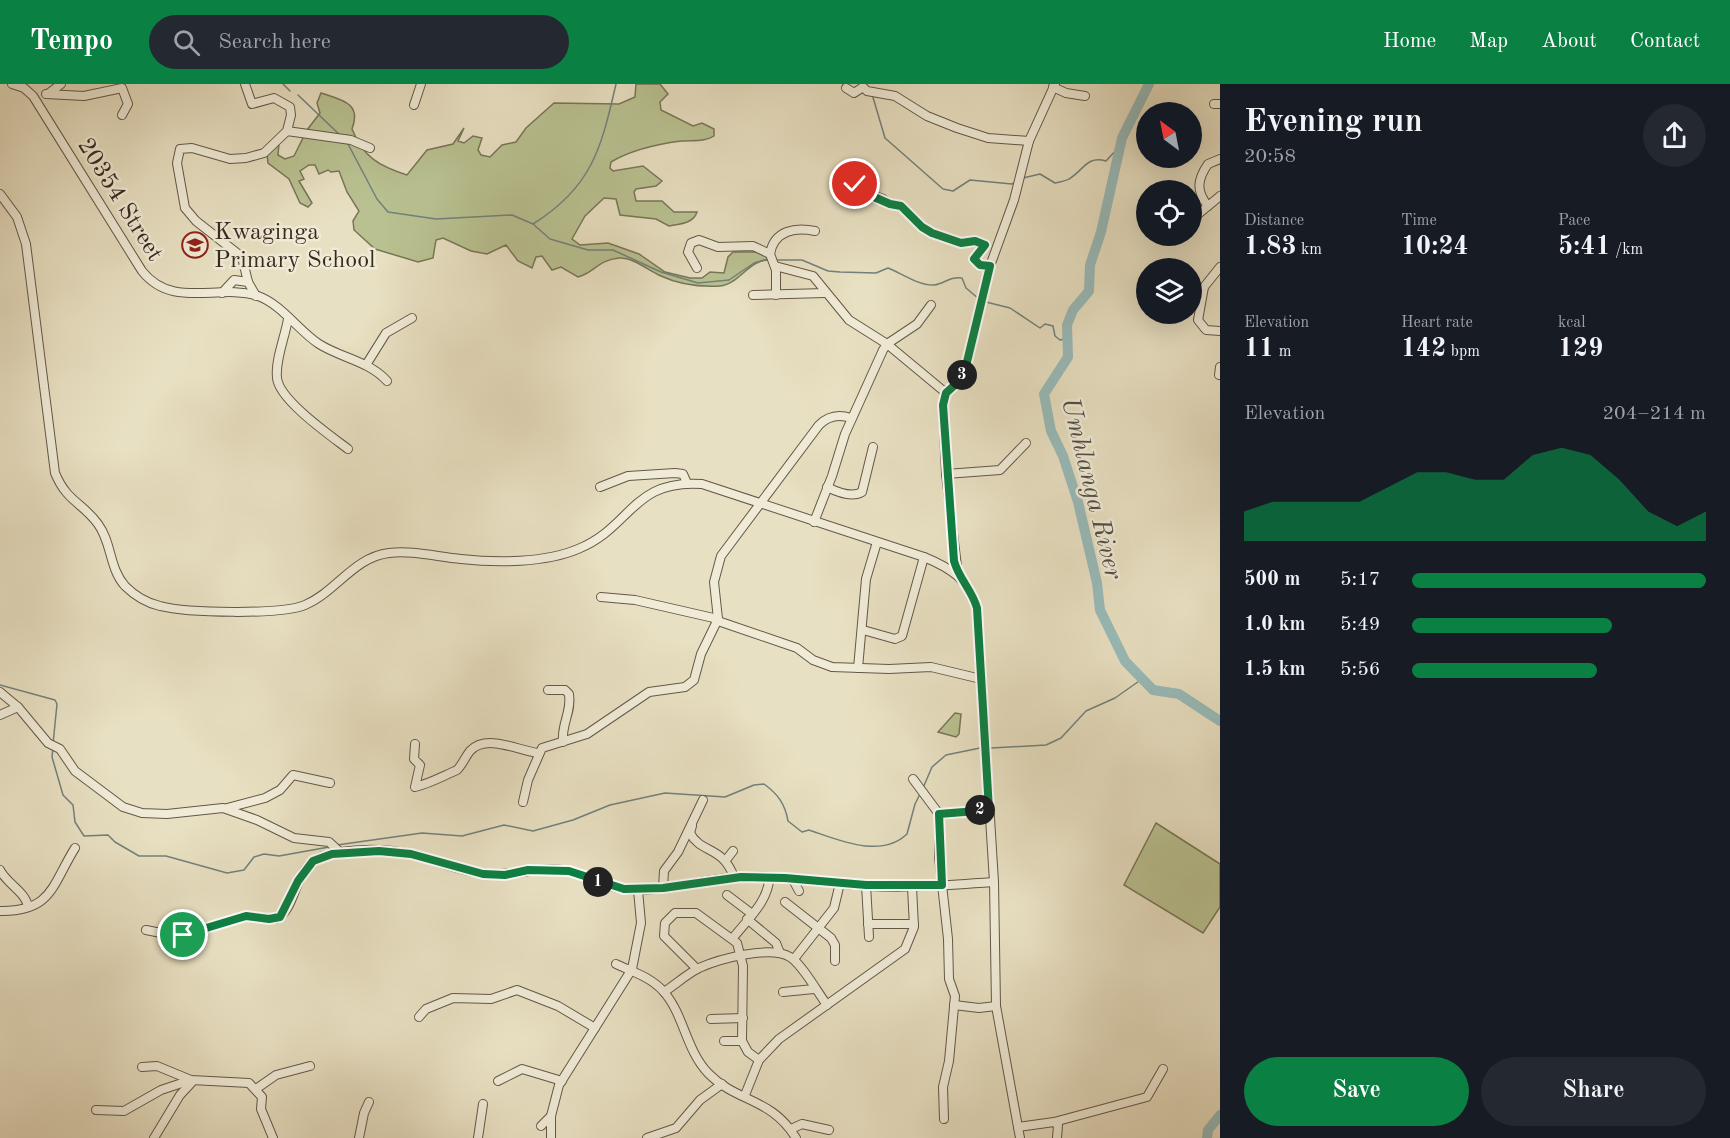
<!DOCTYPE html>
<html lang="en">
<head>
<meta charset="utf-8">
<style>
	body { margin:0; font-family:"Old Standard TT",serif; background:#242831; color:#f1f3f6; height:100vh; display:flex; flex-direction:column; font-size:22px; white-space:nowrap }
	* { box-sizing:border-box; margin:0 }
	p { font-size:20px; color:#9ea1a6 }
	.icon { flex:none; width:33px; height:33px; fill:none; stroke:currentColor; stroke-width:2; stroke-linecap:round; stroke-linejoin:round }
	.map { position:relative; flex:1; overflow:hidden }
	.side { display:flex; flex-direction:column; background:#171b24; width:510px }
	.side>* { flex:none }
	.needle { width:39px; rotate:328deg }
	.tools { position:absolute; left:1136px; top:18px; display:grid; gap:12px }
	.tools a { display:grid; place-items:center; width:66px; height:66px; border-radius:50%; background:#171b24; box-shadow:0 6px 24px #0002; font-size:30px }
	.pin { position:absolute; display:grid; place-items:center; width:51px; height:51px; color:#fff; margin:-26px; border:3px solid #fff; border-radius:50%; box-shadow:0 2px 6px #0007 }
	.km { position:absolute; width:30px; height:30px; margin:-15px; border-radius:50%; background:#222; color:#fff; font-size:16px; line-height:30px; text-align:center }
	.round { display:grid; place-items:center; flex:none; width:63px; height:63px; border-radius:32px; background:#242831 }
	.summary { display:flex; align-items:center; justify-content:space-between; height:102px; padding:0 24px }
	h1 { font-size:33px; font-weight:600; line-height:45px }
	.stats { display:grid; grid-template-columns:repeat(3,1fr); gap:9px; height:102px; padding:6px 24px }
	.stats div { display:grid; align-content:center }
	.stats b { font-size:26px; font-weight:600 }
	.stats small { font-size:16px; font-weight:400 }
	.stats p { font-size:16px }
	.chart { height:168px; padding:12px 24px }
	.chart p { display:flex; justify-content:space-between }
	.chart svg { width:100%; height:108px; margin-top:6px; fill:#0b8043; opacity:.7 }
	.primary-button { display:flex; gap:12px; margin-top:auto; padding:12px 24px }
	.primary-button a { flex:1; height:69px; border-radius:36px; background:#0b8043; color:#fff; font-size:24px; font-weight:600; line-height:69px; text-align:center }
	.primary-button a+a { background:#242831; color:#f1f3f6 }
	ul { padding:0 24px; list-style:none; font-size:20px }
	li { display:grid; grid-template-columns:96px 72px 1fr; align-items:center; height:45px }
	li i { height:15px; border-radius:8px; background:#0b8043 }
	header { display:flex; align-items:center; gap:36px; box-sizing:border-box; height:84px; padding:0 30px; background:#0b8043; color:#fff }
	header strong { font-size:28px }
	nav { display:flex; gap:33px; margin-inline-start:auto; font-size:21px }
	.search { width:420px; height:54px; background:#242831; display:flex; align-items:center; gap:15px; box-sizing:border-box; padding:0 21px; border-radius:33px; color:#9ea1a6; font-size:22px }
	main { display:flex; flex:1; min-height:0 }
	.map>svg:first-child { display:block }
	.green { fill:#b9c191; stroke:#787658; stroke-width:1.5 }
	.lines { fill:none; stroke-linecap:round; stroke-linejoin:round }
	.stream { stroke:#71817c; stroke-width:1.5 }
	.river { stroke:#98bbba; stroke-width:10 }
	.minor-casing { stroke:#635848; stroke-width:10 }
	.minor { stroke:#f0ebd7; stroke-width:8 }
	.route-casing { stroke:#fff; stroke-width:12 }
	.route { stroke:#0b8043; stroke-width:8 }
	.labels { text-anchor:middle; stroke-width:5; stroke-linejoin:round; paint-order:stroke }
	.street-label { font-size:24px; fill:#372a20; stroke:#f0ebd7 }
	.poi-label { font-size:24px; fill:#372a20; stroke:#f0ebd7; text-anchor:start }
	.water-label { font-size:26px; font-style:italic; fill:#4f4e46; stroke:#f0ebd7 }
</style>
</head>
<body>
<header>
<strong>Tempo</strong>
<div class="search"><svg class="icon" aria-label="search" viewBox="0 0 24 24"><circle cx="10" cy="10" r="6"/><path d="M15 15l6 6"/></svg>Search here</div>
<nav><a>Home</a><a>Map</a><a>About</a><a>Contact</a></nav>
</header>
<main>
<div class="map">
<svg width="1220" height="1054" viewBox="0 0 1220 1054">
	<rect width="100%" height="100%" fill="#e8e0c2"/>
	<filter id="stains"><feTurbulence type="fractalNoise" baseFrequency=".00333" numOctaves="4"/><feColorMatrix values="0 0 0 0 .2 0 0 0 0 .09 0 0 0 0 .02 0 0 0 .5 -.17"/></filter>
	<radialGradient id="worn" r=".72"><stop offset=".6" stop-color="#630" stop-opacity="0"/><stop offset="1" stop-color="#630" stop-opacity=".3"/></radialGradient>
	<!-- green -->
	<g class="green">
		<path d="M636 0H660L668 10 660 18 661 26 693 42 702 39 714 45V52C705 58 692 56 681 57 658 60 631 66 611 78L610 84 613 87 643 82 662 97 656 102 636 105 634 108 636 117H662L674 128H697C694 139 680 140 669 142L656 135 620 131 616 115 604 114 585 132 572 155 580 161 608 159 639 170 665 188 690 194H702L710 188 724 189 728 173 733 168H757L768 172V176C749 176 738 201 720 202 700 203 680 201 661 192 649 187 633 173 619 174 598 176 594 189 578 193L561 183 552 186 542 172 536 173 532 184 518 177 506 161 487 170 471 167 443 154 436 156 433 174 418 178 375 165 354 146 353 137 359 127 347 108 339 87 331 88 328 86 319 90 315 81H309L300 87 304 95 299 97 312 119 308 123 300 119 289 95 268 79 267 70 279 59 278 71 285 75 294 72 307 46 320 29 317 19 321 9C342 16 362 19 352 45 363 73 379 82 407 91L427 66 453 60 464 44 458 57 464 59 473 52 482 54 478 66 481 71 490 73 502 61 516 58 526 44 554 19 619 20 635 13Z"/>
		<path d="M955 629 961 630 959 650 956 653 938 648Z"/>
		<path d="M1156 739 1220 780V823L1203 849 1124 801Z"/>
	</g>
	<g class="lines">
		<!-- stream -->
		<g class="stream">
			<path d="M283 0 290 7"/>
			<path d="M872 10 885 54 943 105 953 107 970 96 1012 100 1016 98"/>
			<path d="M298 11 341 52"/>
			<path d="M348 60 377 115 388 128 436 135 512 131 533 140 550 155 588 166H613L661 188 698 199 729 196 754 179 768 175"/>
			<path d="M1023 94 1040 90 1055 99C1059 98 1066 97 1069 95 1083 87 1087 71 1106 77L1120 62"/>
			<path d="M533 140C592 103 601 65 616 0"/>
			<path d="M775 176H802L828 187 840 188 876 189 888 184C901 189 919 202 934 201 945 200 949 192 962 194L966 204 979 215"/>
			<path d="M986 218 1010 224 1040 244 1045 240 1053 242 1055 252 1060 256 1068 254"/>
			<path d="M0 601 55 616 57 620 53 660"/>
			<path d="M53 664 52 673 63 711 73 721 75 738 84 752 108 751 115 758 139 772H166L227 789 244 786 254 773 264 770 279 772 329 763"/>
			<path d="M991 664 1046 661 1061 654 1086 627 1115 614 1142 595"/>
			<path d="M923 704 932 683 946 671 980 664"/>
			<path d="M337 761 422 749 462 752 504 741 533 747 573 736 610 721 665 709 725 713 754 701 764 700C778 710 785 720 788 737L802 748 809 746C839 756 881 775 907 750L915 720 920 710"/>
		</g>
		<!-- river -->
		<g class="river">
			<path d="M1149 0 1122 54 1101 148 1090 181 1089 207 1073 226 1067 241 1068 273 1044 310 1051 347 1063 372 1078 418 1097 499 1100 526 1125 577 1153 606 1179 610 1220 637"/>
			<path d="M1207 1054 1208 1046 1220 1031"/>
		</g>
		<!-- minor casing -->
		<g class="minor-casing">
			<g id="minor">
				<path d="M12 0 24 4 33 12 142 187C173 226 218 199 258 212 281 220 299 247 319 260 341 274 369 277 387 297"/>
				<path d="M245 0 252 20 274 14 290 23 291 31 287 47"/>
				<path d="M1053 3 1066 9 1085 12"/>
				<path d="M846 4 854 9 863 3 867 7 895 12 927 32 957 44 988 54 1029 57"/>
				<path d="M46 10 84 12 122 4 128 20 122 31"/>
				<path d="M48 10 61 0"/>
				<path d="M1214 20H1220"/>
				<path d="M414 21 421 0"/>
				<path d="M846 98 852 99 862 107 883 115 889 120 901 122 922 143 932 149 961 159 975 157 985 161 974 175 980 181 990 182"/>
				<path d="M0 110 17 133 26 160 55 389C67 418 82 418 98 440 112 459 109 484 125 502 135 512 147 519 160 522 187 529 281 531 305 521 336 508 354 473 389 469 412 466 438 473 461 475 496 479 545 479 578 465 632 443 632 395 702 400L924 473C951 484 969 496 977 524L994 798 996 922 1020 1054"/>
				<path d="M1208 122C1196 107 1197 96 1208 80L1220 75"/>
				<path d="M1191 136 1220 112"/>
				<path d="M1170 155 1173 152"/>
				<path d="M775 182 813 192 849 236 887 260 946 309"/>
				<path d="M1220 183 1204 203 1198 236 1206 246 1220 247"/>
				<path d="M697 184 688 168 691 159 699 156 718 163 753 162 770 170"/>
				<path d="M222 209 234 196 248 198"/>
				<path d="M753 211 825 209"/>
				<path d="M776 211V186L770 170C774 146 796 143 815 147"/>
				<path d="M256 212 248 198 242 173 196 137 185 124 177 79 180 65 192 64 230 75 246 74 264 69 287 47 351 56 370 64"/>
				<path d="M288 235C285 253 275 276 277 294 279 316 331 352 348 365"/>
				<path d="M366 281 386 249 412 234"/>
				<path d="M1219 291 1220 283"/>
				<path d="M946 390 1000 386 1026 359"/>
				<path d="M600 403 628 392 675 389 683 390 687 399"/>
				<path d="M827 403C837 408 852 414 862 408L873 363"/>
				<path d="M814 438 832 392 845 350 883 266 887 260 917 240 931 221"/>
				<path d="M958 491 946 390 943 321 946 309 958 298 966 282 990 182 1014 116 1029 57 1055 0"/>
				<path d="M601 513 635 516 718 535"/>
				<path d="M718 537 797 564 813 576 832 583 889 585 931 583 981 595"/>
				<path d="M863 546 895 555 902 552 924 473"/>
				<path d="M858 584 866 495 877 458"/>
				<path d="M548 606H565L569 610C572 628 561 640 563 658"/>
				<path d="M0 608 18 623 48 659 60 665 75 687 123 723 142 729 167 730 223 724 257 736 294 754 329 758 341 769"/>
				<path d="M0 631 18 623"/>
				<path d="M415 660 414 675 420 681 415 703C431 699 443 692 457 686 463 680 465 673 470 667 487 649 519 667 538 669"/>
				<path d="M913 695 939 730 989 726"/>
				<path d="M523 718 528 696 542 664 587 650 649 608 685 603 694 596 701 570 718 535 714 498 721 472 819 341C828 332 839 330 851 334"/>
				<path d="M227 724 265 714 280 706 293 691 330 699"/>
				<path d="M939 730V773L948 855 949 895 955 912 949 977 943 1003 944 1035"/>
				<path d="M692 742 690 749C701 770 722 761 734 793"/>
				<path d="M726 776 733 767"/>
				<path d="M0 786C7 800 26 808 28 823"/>
				<path d="M792 794 799 807"/>
				<path d="M866 801 869 853"/>
				<path d="M663 804 664 787 678 768 703 716"/>
				<path d="M727 811 752 830"/>
				<path d="M785 818 831 854 835 861V877"/>
				<path d="M0 827C52 828 52 801 75 764"/>
				<path d="M747 835 776 859 780 869"/>
				<path d="M868 840H914"/>
				<path d="M146 846 176 852 246 832 276 835C298 825 292 783 323 772 348 764 387 764 413 771 438 777 461 788 487 790 514 792 541 782 568 787 588 790 604 803 624 805 662 810 703 794 741 793 784 791 825 799 868 802 910 804 952 801 994 798"/>
				<path d="M733 854C746 837 770 816 769 793"/>
				<path d="M794 875 834 824 840 799"/>
				<path d="M616 880C633 888 651 893 664 908 684 931 686 966 708 989 737 1019 771 1013 796 1054"/>
				<path d="M697 885 664 852 665 839 675 829H696L737 859 743 882 742 957 748 968 759 976"/>
				<path d="M664 908C676 900 687 890 699 884 719 875 770 861 790 873 802 880 818 909 827 921"/>
				<path d="M783 908 814 905"/>
				<path d="M954 921 979 924 996 922"/>
				<path d="M419 933 426 925 453 914 491 915 517 906 558 922 595 944"/>
				<path d="M711 935 743 934"/>
				<path d="M724 957H742"/>
				<path d="M142 983 157 982 191 996 249 999 262 1013 261 1025 273 1054"/>
				<path d="M498 997 522 985 562 997"/>
				<path d="M256 1005 276 991 310 982"/>
				<path d="M745 1011 759 976 779 955 905 865 914 843 912 803"/>
				<path d="M96 1026 124 1027 161 1006 191 996"/>
				<path d="M1054 1038 1147 1013 1163 985"/>
				<path d="M541 1042 551 1032"/>
				<path d="M1018 1043 1054 1038 1058 1041 1057 1054"/>
				<path d="M791 1045 802 1040 829 1046"/>
				<path d="M154 1054 180 1011 193 997"/>
				<path d="M359 1054 364 1029 369 1018"/>
				<path d="M478 1054 483 1020"/>
				<path d="M551 1054V1032L559 1001 632 885 641 839 638 806"/>
				<path d="M647 1054 676 1044 700 1016 722 1000"/>
			</g>
		</g>
		<!-- minor -->
		<use href="#minor" class="minor"/>
	</g>
	<g class="lines">
		<!-- route casing -->
		<g class="route-casing">
			<path id="route" d="M183 851 246 832 269 835 280 833 298 797 313 777 332 770 379 767 411 770 483 790 505 791 528 786 569 787 624 805 663 804 741 793 785 794 866 801H942L939 730 989 726 977 524C972 506 959 495 954 477L943 321 946 309 958 298 966 282 990 182 980 181 974 175 985 161 975 157 961 159 932 149 922 143 901 122 890 120 865 109 855 100"/>
		</g>
		<!-- route -->
		<use href="#route" class="route"/>
	</g>
	<!-- icons -->
	<defs>
		<g id="school-ring" transform="scale(1.35)"><circle r="9.5" fill="#f0ebd7" stroke="#8f2418" stroke-width="1.5"/><path d="M0-5L7-2L0 1L-7-2ZM-4 1L0 2.5L4 1V4Q0 6-4 4Z" fill="#8f2418"/></g>
	</defs>
	<g fill-rule="evenodd">
		<use href="#school-ring" x="195" y="161"/>
	</g>
	<g class="labels">
		<!-- street labels -->
		<g class="street-label">
			<text transform="translate(121 115) rotate(58)" y="8">20354 Street</text>
		</g>
		<!-- poi labels -->
		<g class="poi-label">
			<text x="214" y="155">Kwaginga<tspan x="214" dy="28">Primary School</tspan></text>
		</g>
		<!-- water labels -->
		<g class="water-label">
			<text transform="translate(1093 404) rotate(76)" y="9">Umhlanga River</text>
		</g>
	</g>
	<rect width="100%" height="100%" filter="url(#stains)"/>
	<rect width="100%" height="100%" fill="url(#worn)"/>
</svg>
<div class="tools">
<a><svg class="needle" viewBox="-14 -14 28 28"><path d="M0-13l5 13h-10z" fill="#e53935"/><path d="M0 13l5-13h-10z" fill="#9ea1a6"/></svg></a>
<a><svg class="icon" aria-label="locate" viewBox="0 0 24 24"><circle cx="12" cy="12" r="6"/><path d="M12 2v4M12 18v4M2 12h4M18 12h4"/></svg></a>
<a><svg class="icon" aria-label="layers" viewBox="0 0 24 24"><path d="M12 4l9 5-9 5-9-5zM3 14l9 5 9-5"/></svg></a>
</div>
<div class="pin" style="left:183px;top:851px;background:#1e9e55"><svg class="icon" aria-label="arrive" viewBox="0 0 24 24"><path d="M6 21V4h12l-3 4 3 4H6"/></svg></div>
<div class="pin" style="left:855px;top:100px;background:#d93025"><svg class="icon" aria-label="check" viewBox="0 0 24 24"><path d="M5 12l5 5 9-10"/></svg></div>
<b class="km" style="left:598px;top:798px">1</b>
<b class="km" style="left:980px;top:726px">2</b>
<b class="km" style="left:962px;top:291px">3</b>
</div>
<section class="side">
<div class="summary"><div><h1>Evening run</h1><p>20:58</p></div><a class="round"><svg class="icon" aria-label="share" viewBox="0 0 24 24"><path d="M12 15V3M7 8l5-5 5 5M5 13v7h14v-7"/></svg></a></div>
<div class="stats">
<div><p>Distance</p><b>1.83<small> km</small></b></div>
<div><p>Time</p><b>10:24</b></div>
<div><p>Pace</p><b>5:41<small> /km</small></b></div>
</div>
<div class="stats">
<div><p>Elevation</p><b>11<small> m</small></b></div>
<div><p>Heart rate</p><b>142<small> bpm</small></b></div>
<div><p>kcal</p><b>129</b></div>
</div>
<div class="chart"><p><span>Elevation</span>204–214 m</p>
<svg viewBox="0 0 160 44" preserveAspectRatio="none"><path d="M0 44V32L10 28L20 28L30 28L40 28L50 22L60 16L70 16L80 19L90 19L100 9L110 6L120 9L130 19L140 32L150 38L160 32V44z"/></svg>
</div>
<ul>
<li><b>500 m</b>5:17<i style="width:100%"></i></li>
<li><b>1.0 km</b>5:49<i style="width:68%"></i></li>
<li><b>1.5 km</b>5:56<i style="width:63%"></i></li>
</ul>
<div class="primary-button"><a>Save</a><a>Share</a></div>
</section>
</main>
</body>
</html>
